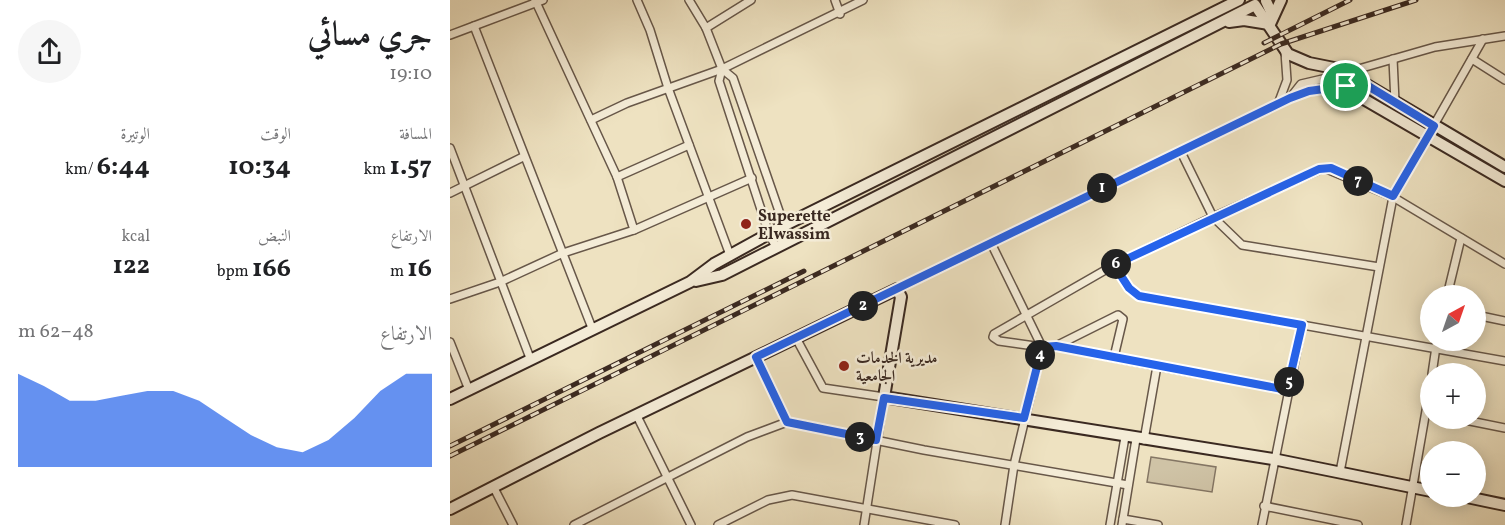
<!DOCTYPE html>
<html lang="ar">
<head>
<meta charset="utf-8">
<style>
	body { margin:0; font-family:Vollkorn,Amiri,serif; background:#f6f6f6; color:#202124; direction:rtl; height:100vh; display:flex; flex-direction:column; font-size:22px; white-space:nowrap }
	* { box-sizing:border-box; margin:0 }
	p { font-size:20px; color:#757577 }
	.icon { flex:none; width:33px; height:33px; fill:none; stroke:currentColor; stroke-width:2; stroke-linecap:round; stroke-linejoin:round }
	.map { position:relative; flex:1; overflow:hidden; direction:ltr }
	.sheet { display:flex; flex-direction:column; background:#fff; width:450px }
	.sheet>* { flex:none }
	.needle { width:39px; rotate:40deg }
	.fabs { position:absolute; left:970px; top:285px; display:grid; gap:12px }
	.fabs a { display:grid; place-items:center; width:66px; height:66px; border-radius:50%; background:#fff; box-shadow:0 3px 15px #0003; font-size:30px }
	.pin { position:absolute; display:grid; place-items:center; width:51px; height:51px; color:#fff; margin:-26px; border:3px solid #fff; border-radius:50%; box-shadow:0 2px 6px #0007 }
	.km { position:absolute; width:30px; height:30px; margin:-15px; border-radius:50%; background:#222; color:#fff; font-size:16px; line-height:30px; text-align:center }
	.round { display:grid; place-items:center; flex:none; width:63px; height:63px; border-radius:32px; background:#f6f6f6 }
	.summary { display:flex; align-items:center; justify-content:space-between; height:102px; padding:0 18px }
	h1 { font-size:33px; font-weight:700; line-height:45px }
	.figures { display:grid; grid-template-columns:repeat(3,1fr); gap:9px; height:102px; padding:6px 18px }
	.figures div { display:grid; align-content:center }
	.figures b { font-size:26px; font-weight:700 }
	.figures small { font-size:16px; font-weight:400 }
	.figures p { font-size:16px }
	.chart { height:168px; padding:12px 18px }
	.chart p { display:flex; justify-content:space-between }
	.chart svg { width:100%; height:108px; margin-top:6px; fill:#2563eb; opacity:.7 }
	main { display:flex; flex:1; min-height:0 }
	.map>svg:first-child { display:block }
	.green { fill:#cfc3a6; stroke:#847664; stroke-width:1.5 }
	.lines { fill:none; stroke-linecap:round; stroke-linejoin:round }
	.street-casing { stroke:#675749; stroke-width:10 }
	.secondary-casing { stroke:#3a2921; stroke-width:14 }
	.street { stroke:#f4ecd7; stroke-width:7 }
	.secondary { stroke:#f4ecd7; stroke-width:10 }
	.rail-casing { stroke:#3a2921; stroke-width:5 }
	.rail { stroke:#f4ecd7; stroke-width:3; stroke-dasharray:9; stroke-linecap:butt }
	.route-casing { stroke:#fff; stroke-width:12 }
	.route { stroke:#2563eb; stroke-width:8 }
	.poi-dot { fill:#8f2418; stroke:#f4ecd7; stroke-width:2 }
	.labels { text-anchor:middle; stroke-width:5; stroke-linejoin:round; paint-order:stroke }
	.poi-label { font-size:16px; font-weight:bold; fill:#3a2921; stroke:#f4ecd7; text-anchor:start }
</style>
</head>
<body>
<main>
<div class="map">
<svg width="1055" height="525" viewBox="0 0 1055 525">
	<rect width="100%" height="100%" fill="#eee2c1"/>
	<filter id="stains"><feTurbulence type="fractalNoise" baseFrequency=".00333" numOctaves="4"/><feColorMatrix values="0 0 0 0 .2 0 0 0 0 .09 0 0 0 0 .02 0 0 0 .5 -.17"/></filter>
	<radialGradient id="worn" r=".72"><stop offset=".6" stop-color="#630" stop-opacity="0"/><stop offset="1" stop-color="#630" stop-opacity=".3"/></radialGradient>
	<!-- green -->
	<path class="green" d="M701 457 766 467 762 492 697 482Z"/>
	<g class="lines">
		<!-- street casing -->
		<g class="street-casing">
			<g id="street">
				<path d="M187 0 200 30 218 88 280 255"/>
				<path d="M239 0 256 28 272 69 283 78 339 240"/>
				<path d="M385 0 390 14"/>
				<path d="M24 26 93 0"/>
				<path d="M256 28 301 0"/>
				<path d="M0 35 24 26 142 328"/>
				<path d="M943 59 945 102"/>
				<path d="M1022 59 1055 80"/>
				<path d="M272 69 269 81 319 234 326 247"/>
				<path d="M898 72 985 47 1055 36"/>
				<path d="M840 98 851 84 881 77"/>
				<path d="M828 104 837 80 835 52"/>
				<path d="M141 120 177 103 272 69 413 0"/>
				<path d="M0 148 80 358"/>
				<path d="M731 152 763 217 792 245 929 267"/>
				<path d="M167 177 239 145"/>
				<path d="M0 193 73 157"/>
				<path d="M184 230 302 178"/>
				<path d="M541 243 592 347 564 465 555 525"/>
				<path d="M664 265 679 288 689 296 1055 361"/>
				<path d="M447 289 840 98 859 91 888 87"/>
				<path d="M997 296 1011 238"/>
				<path d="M0 299 50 282 113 253 184 230 167 177 85 0"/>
				<path d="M1026 315 1055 321"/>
				<path d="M346 338 373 388 434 397 414 525"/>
				<path d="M0 342 19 390"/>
				<path d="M606 346 668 315 673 319 664 357"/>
				<path d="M306 357 337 422"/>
				<path d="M707 366 837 390"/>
				<path d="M982 374 987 340"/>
				<path d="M187 416 241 525"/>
				<path d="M1005 418 1055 428"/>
				<path d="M694 440 707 366 606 346 592 347 549 341 543 337 544 334 664 265 763 217 874 168 943 197 1055 264"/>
				<path d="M890 472 943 197 1033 39"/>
				<path d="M44 488 63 525"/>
				<path d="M814 506 908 525"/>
				<path d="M673 519 708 525"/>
				<path d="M124 525 297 437 337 422 474 450 678 485"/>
				<path d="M268 525 318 500 342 495 505 525"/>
				<path d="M660 525 675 437"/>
				<path d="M672 525 686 439"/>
				<path d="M812 525 852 325"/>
				<path d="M956 525 981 382"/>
			</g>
		</g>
		<!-- secondary casing -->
		<g class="secondary-casing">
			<g id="secondary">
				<path d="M816 1 821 12 820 21"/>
				<path d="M779 22 794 20 819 24"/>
				<path d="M820 24 831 0"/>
				<circle cx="891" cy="78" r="9"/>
				<path d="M900 75 1055 167"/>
				<path d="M893 87 1055 181"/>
				<path d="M246 281 272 275 805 5 838 54 859 63 889 69"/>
				<path d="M0 399 240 282 264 264 333 226 789 0"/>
				<path d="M1012 496 1055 505"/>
				<path d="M0 509 149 433 447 289 451 297 434 397 823 459 981 491"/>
			</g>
		</g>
		<!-- street -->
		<use href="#street" class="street"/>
		<!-- secondary -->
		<use href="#secondary" class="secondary"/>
		<!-- rail casing -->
		<g class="rail-casing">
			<g id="rail">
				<path d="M814 43 900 0"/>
				<path d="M0 446 354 271"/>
				<path d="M0 456 831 44 966 0"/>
			</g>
		</g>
		<!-- rail -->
		<use href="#rail" class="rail"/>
	</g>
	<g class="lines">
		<!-- route casing -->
		<g class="route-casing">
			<path id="route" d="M900 75 984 126 943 196 881 168 869 169 664 265 679 288 689 296 852 325 837 390 606 346 592 347 574 418 434 398 426 440 337 422 306 357 840 98 859 91 896 86Z"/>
		</g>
		<!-- route -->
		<use href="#route" class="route"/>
	</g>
	<!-- markers -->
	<g class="poi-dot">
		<circle cx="296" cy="224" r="6"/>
		<circle cx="394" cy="366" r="6"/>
	</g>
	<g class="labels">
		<!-- poi labels -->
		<g class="poi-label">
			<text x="308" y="221">Superette<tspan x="308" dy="18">Elwassim</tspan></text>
			<text x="406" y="363">مديرية الخدمات<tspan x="406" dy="18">الجامعية</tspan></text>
		</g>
	</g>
	<rect width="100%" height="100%" filter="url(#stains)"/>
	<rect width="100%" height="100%" fill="url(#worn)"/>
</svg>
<div class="fabs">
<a><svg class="needle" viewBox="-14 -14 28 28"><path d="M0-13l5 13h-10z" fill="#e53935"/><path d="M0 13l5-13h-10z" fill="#757577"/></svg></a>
<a>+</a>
<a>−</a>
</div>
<div class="pin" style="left:896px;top:86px;background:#1e9e55"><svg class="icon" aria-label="arrive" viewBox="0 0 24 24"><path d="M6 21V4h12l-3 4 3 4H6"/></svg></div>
<b class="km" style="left:652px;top:188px">1</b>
<b class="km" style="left:413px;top:306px">2</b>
<b class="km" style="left:410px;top:437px">3</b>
<b class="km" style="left:590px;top:355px">4</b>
<b class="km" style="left:839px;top:382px">5</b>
<b class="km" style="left:666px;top:264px">6</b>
<b class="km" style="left:908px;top:181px">7</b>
</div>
<section class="sheet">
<div class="summary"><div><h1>جري مسائي</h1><p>19:10</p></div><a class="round"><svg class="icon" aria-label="share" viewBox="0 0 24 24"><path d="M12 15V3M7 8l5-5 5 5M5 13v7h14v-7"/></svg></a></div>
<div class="figures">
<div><p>المسافة</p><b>1.57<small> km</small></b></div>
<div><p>الوقت</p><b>10:34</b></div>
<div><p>الوتيرة</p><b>6:44<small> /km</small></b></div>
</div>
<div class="figures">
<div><p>الارتفاع</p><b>16<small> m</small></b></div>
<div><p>النبض</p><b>166<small> bpm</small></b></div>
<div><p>kcal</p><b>122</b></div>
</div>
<div class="chart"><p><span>الارتفاع</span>48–62 m</p>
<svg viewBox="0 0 160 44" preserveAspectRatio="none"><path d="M0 44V6L10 11L20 17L30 17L40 15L50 13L60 13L70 17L80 24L90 31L100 36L110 38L120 33L130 24L140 13L150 6L160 6V44z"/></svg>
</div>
</section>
</main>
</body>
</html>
